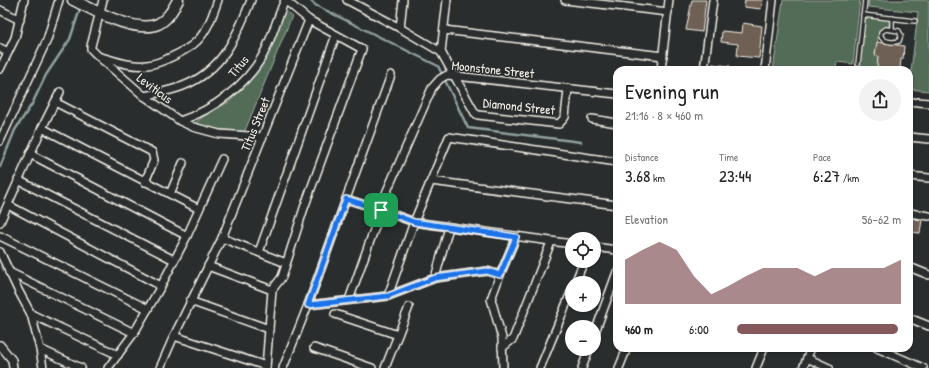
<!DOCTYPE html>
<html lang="en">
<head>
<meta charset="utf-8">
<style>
	body { margin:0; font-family:"Patrick Hand",sans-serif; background:#f2f2f2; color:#222; height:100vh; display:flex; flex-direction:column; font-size:15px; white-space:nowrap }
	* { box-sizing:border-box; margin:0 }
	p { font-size:13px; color:#767676 }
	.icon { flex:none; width:22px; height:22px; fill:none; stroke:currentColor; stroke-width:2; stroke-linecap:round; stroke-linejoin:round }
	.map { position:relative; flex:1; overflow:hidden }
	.drawer { position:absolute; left:613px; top:66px; width:300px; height:286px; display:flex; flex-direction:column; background:#fff; border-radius:12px; box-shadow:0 1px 3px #0004 }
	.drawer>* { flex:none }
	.fabs { position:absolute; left:565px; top:232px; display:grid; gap:8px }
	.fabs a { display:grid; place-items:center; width:36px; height:36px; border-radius:50%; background:#fff; box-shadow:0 1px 3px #0004; font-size:20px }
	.pin { position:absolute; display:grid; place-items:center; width:34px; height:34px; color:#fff; margin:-17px; border-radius:8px; box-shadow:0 2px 6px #0006 }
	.round { display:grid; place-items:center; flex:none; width:42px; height:42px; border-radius:21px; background:#f2f2f2 }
	.overview { display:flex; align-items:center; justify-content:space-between; height:68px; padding:0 12px }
	h1 { font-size:22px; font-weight:600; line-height:30px }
	.figures { display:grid; grid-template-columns:repeat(3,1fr); gap:6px; height:68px; padding:4px 12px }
	.figures div { display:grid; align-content:center }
	.figures b { font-size:17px; font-weight:600 }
	.figures small { font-size:11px; font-weight:400 }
	.figures p { font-size:11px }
	.chart { height:112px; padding:8px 12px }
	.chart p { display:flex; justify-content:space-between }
	.chart svg { width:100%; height:72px; margin-top:4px; fill:#85585c; opacity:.7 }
	ul { padding:0 12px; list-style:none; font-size:13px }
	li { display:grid; grid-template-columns:64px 48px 1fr; align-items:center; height:30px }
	li i { height:10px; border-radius:5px; background:#85585c }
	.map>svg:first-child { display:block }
	.green { fill:#536c59; stroke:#a4aea0 }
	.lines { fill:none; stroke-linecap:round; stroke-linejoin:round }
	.stream { stroke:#90a0a0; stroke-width:2.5 }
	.building { fill:#6e6055; stroke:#f4f1e8 }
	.lane-casing { stroke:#f4f1e8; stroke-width:6 }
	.street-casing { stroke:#f4f1e8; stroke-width:10 }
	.secondary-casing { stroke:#f4f1e8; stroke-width:13 }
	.lane { stroke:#2a2d2e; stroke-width:3.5 }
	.street { stroke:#2a2d2e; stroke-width:7 }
	.secondary { stroke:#2a2d2e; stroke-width:10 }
	.route-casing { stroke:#fff; stroke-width:8 }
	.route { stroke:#1a73e8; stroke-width:5 }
	.labels { text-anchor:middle; stroke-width:3; stroke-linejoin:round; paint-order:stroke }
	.street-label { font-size:13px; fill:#f4f1e8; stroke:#2a2d2e }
</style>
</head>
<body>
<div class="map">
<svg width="929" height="368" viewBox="0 0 929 368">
	<rect width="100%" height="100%" fill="#2a2d2e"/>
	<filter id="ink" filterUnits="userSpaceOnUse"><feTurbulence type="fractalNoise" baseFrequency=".025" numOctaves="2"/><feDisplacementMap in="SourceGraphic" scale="8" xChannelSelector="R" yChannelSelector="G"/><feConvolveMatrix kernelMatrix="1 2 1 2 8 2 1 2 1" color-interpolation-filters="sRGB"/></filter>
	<g filter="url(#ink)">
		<!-- green -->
		<g class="green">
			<path d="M783 0H860L853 64 837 62 836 70H773Z"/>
			<path d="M869 0H929V91L909 89 918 12 868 7Z"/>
			<path d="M285 10 292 16 244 133 217 129 195 123 209 112 229 102 245 86 265 56Z"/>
			<path d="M863 13 872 18 887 20V16H890L889 26 881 28 879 33 875 55 878 56 877 70H858Z"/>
		</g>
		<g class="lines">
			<!-- stream -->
			<g class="stream">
				<path d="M310 0 315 5 438 66 468 128 581 142"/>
				<path d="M0 167 15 130 32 104 46 75 70 39 80 9"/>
			</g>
		</g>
		<!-- building -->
		<g class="building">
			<path d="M692 0H706L702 32 686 30Z"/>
			<path d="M745 0H763L761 9 744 7Z"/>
			<path d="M743 23 762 26 759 58 737 56 738 44 721 42 722 31 742 33Z"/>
			<path d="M877 42 904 46 903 59H901L900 70H877L878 56 875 55Z"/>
			<path d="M712 64 730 66V70H711Z"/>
			<path d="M910 218 922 220 920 233 909 232Z"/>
		</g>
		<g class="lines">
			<!-- lane casing -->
			<g class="lane-casing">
				<g id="lane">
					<path d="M863 15 915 21"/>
					<path d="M886 29 899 31 901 35 899 41C892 43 879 42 881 32Z"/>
					<path d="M892 29V18"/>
					<path d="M858 64 865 0"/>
				</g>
			</g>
			<!-- street casing -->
			<g class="street-casing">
				<g id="street">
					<path d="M103 0 91 46V49L98 56 144 96 180 121 193 127 219 134 263 137"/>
					<path d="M347 0 400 28 441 52 475 113 478 115 559 124 565 117 568 90"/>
					<path d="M565 0 668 12"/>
					<path d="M0 10 20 20"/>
					<path d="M400 28 403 0"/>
					<path d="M444 30 663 56"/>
					<path d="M0 48 8 52"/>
					<path d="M441 52 447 0"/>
					<path d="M101 57C115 61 131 67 147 65 160 64 188 50 197 41 208 30 213 14 218 0"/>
					<path d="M0 69 15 38 24 0"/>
					<path d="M661 70 669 0"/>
					<path d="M704 70 713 0"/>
					<path d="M765 70 773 0"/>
					<path d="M144 96C157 93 170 91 183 86 222 71 237 36 251 0"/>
					<path d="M55 102 152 152 154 160 145 182"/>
					<path d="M909 102H913"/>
					<path d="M918 102 929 103"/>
					<path d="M592 119 617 123"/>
					<path d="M180 121C213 110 246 86 263 55 272 38 277 18 285 0L309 20 362 49 304 208 282 277 272 290 266 368"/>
					<path d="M42 128 199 209"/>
					<path d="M909 137 929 139"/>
					<path d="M0 141 47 40 59 0"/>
					<path d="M30 154 187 236"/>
					<path d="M909 176 929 178"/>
					<path d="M18 180 174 260"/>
					<path d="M431 181 617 205"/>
					<path d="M170 194 183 163"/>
					<path d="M346 199 308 305 388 296 435 278 487 271 500 275 491 299 502 338 503 368"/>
					<path d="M8 205 161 286"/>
					<path d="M909 213 929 216"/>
					<path d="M0 222 42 128 60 92"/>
					<path d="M0 236 148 309"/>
					<path d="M222 238 286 263"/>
					<path d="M572 244 414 222 381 210 383 200 432 88 440 79 447 75 617 94"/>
					<path d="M594 247 617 250"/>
					<path d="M0 252 19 292 31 314 40 349 43 368"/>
					<path d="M259 252 336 35"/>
					<path d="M208 266 272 290"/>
					<path d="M909 267 929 275"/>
					<path d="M9 272 134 333"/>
					<path d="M500 275 516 237"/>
					<path d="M435 278 449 227"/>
					<path d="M575 283 584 261"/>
					<path d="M388 296 414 222 449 137 617 162"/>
					<path d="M349 300 381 210 346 199 391 75"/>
					<path d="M190 301 269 329"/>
					<path d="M31 314 118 355"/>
					<path d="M335 314 398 335"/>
					<path d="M909 318 929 326"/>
					<path d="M594 335 617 272"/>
					<path d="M174 336 266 366"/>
					<path d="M0 345 12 360 13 368"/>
					<path d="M314 348 372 368"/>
					<path d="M502 348 513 339 551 242"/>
					<path d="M877 348 923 368"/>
					<path d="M40 349 81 368"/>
					<path d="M807 358 829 368"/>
					<path d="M108 368 134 333 161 286 187 236 222 159"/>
					<path d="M160 368 174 336 222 238 309 20"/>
					<path d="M283 368 308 305"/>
					<path d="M385 368 409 307"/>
					<path d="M540 368 572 290"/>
					<path d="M582 368 589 349"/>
					<path d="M619 368 627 348"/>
					<path d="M756 368 764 348"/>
					<path d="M803 368 811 348"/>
				</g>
			</g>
			<!-- secondary casing -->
			<g class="secondary-casing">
				<path id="secondary" d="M73 0C94 10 135 34 158 24 168 19 173 9 178 0"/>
			</g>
			<!-- lane -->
			<use href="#lane" class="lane"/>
			<!-- street -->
			<use href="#street" class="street"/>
			<!-- secondary -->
			<use href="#secondary" class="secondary"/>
		</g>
	</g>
	<g class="lines" filter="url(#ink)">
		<!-- route casing -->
		<g class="route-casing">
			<path id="route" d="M346 199 381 210 414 222 516 237 500 275 487 271 435 278 388 296 308 305Z"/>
		</g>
		<!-- route -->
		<use href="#route" class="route"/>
	</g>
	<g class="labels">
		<!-- street labels -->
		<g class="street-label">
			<text transform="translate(238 66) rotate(-50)" y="5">Titus</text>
			<text transform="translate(493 69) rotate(6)" y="5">Moonstone Street</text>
			<text transform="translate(155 88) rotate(37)" y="5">Leviticus</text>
			<text transform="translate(519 106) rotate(6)" y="5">Diamond Street</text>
			<text transform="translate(255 124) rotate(-68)" y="5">Titus Street</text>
		</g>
	</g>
</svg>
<div class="fabs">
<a><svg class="icon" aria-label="locate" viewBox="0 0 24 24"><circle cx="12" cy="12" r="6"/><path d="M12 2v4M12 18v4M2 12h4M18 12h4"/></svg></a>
<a>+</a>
<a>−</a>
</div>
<div class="pin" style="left:381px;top:210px;background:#1e9e55"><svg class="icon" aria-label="arrive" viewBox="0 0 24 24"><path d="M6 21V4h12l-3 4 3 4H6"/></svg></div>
<section class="drawer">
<div class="overview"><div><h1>Evening run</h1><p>21:16 · 8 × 460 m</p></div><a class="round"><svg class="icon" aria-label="share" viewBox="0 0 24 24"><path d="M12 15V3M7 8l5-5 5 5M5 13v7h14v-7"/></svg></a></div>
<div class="figures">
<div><p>Distance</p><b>3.68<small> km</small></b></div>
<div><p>Time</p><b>23:44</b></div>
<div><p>Pace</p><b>6:27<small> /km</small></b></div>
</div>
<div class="chart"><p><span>Elevation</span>56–62 m</p>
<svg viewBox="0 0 160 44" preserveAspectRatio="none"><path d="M0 44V17L10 11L20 6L30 11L40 27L50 38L60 33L70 27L80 22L90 22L100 22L110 27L120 22L130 22L140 22L150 22L160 17V44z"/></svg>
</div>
<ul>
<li><b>460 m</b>6:00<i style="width:98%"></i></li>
</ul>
</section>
</div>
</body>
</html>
